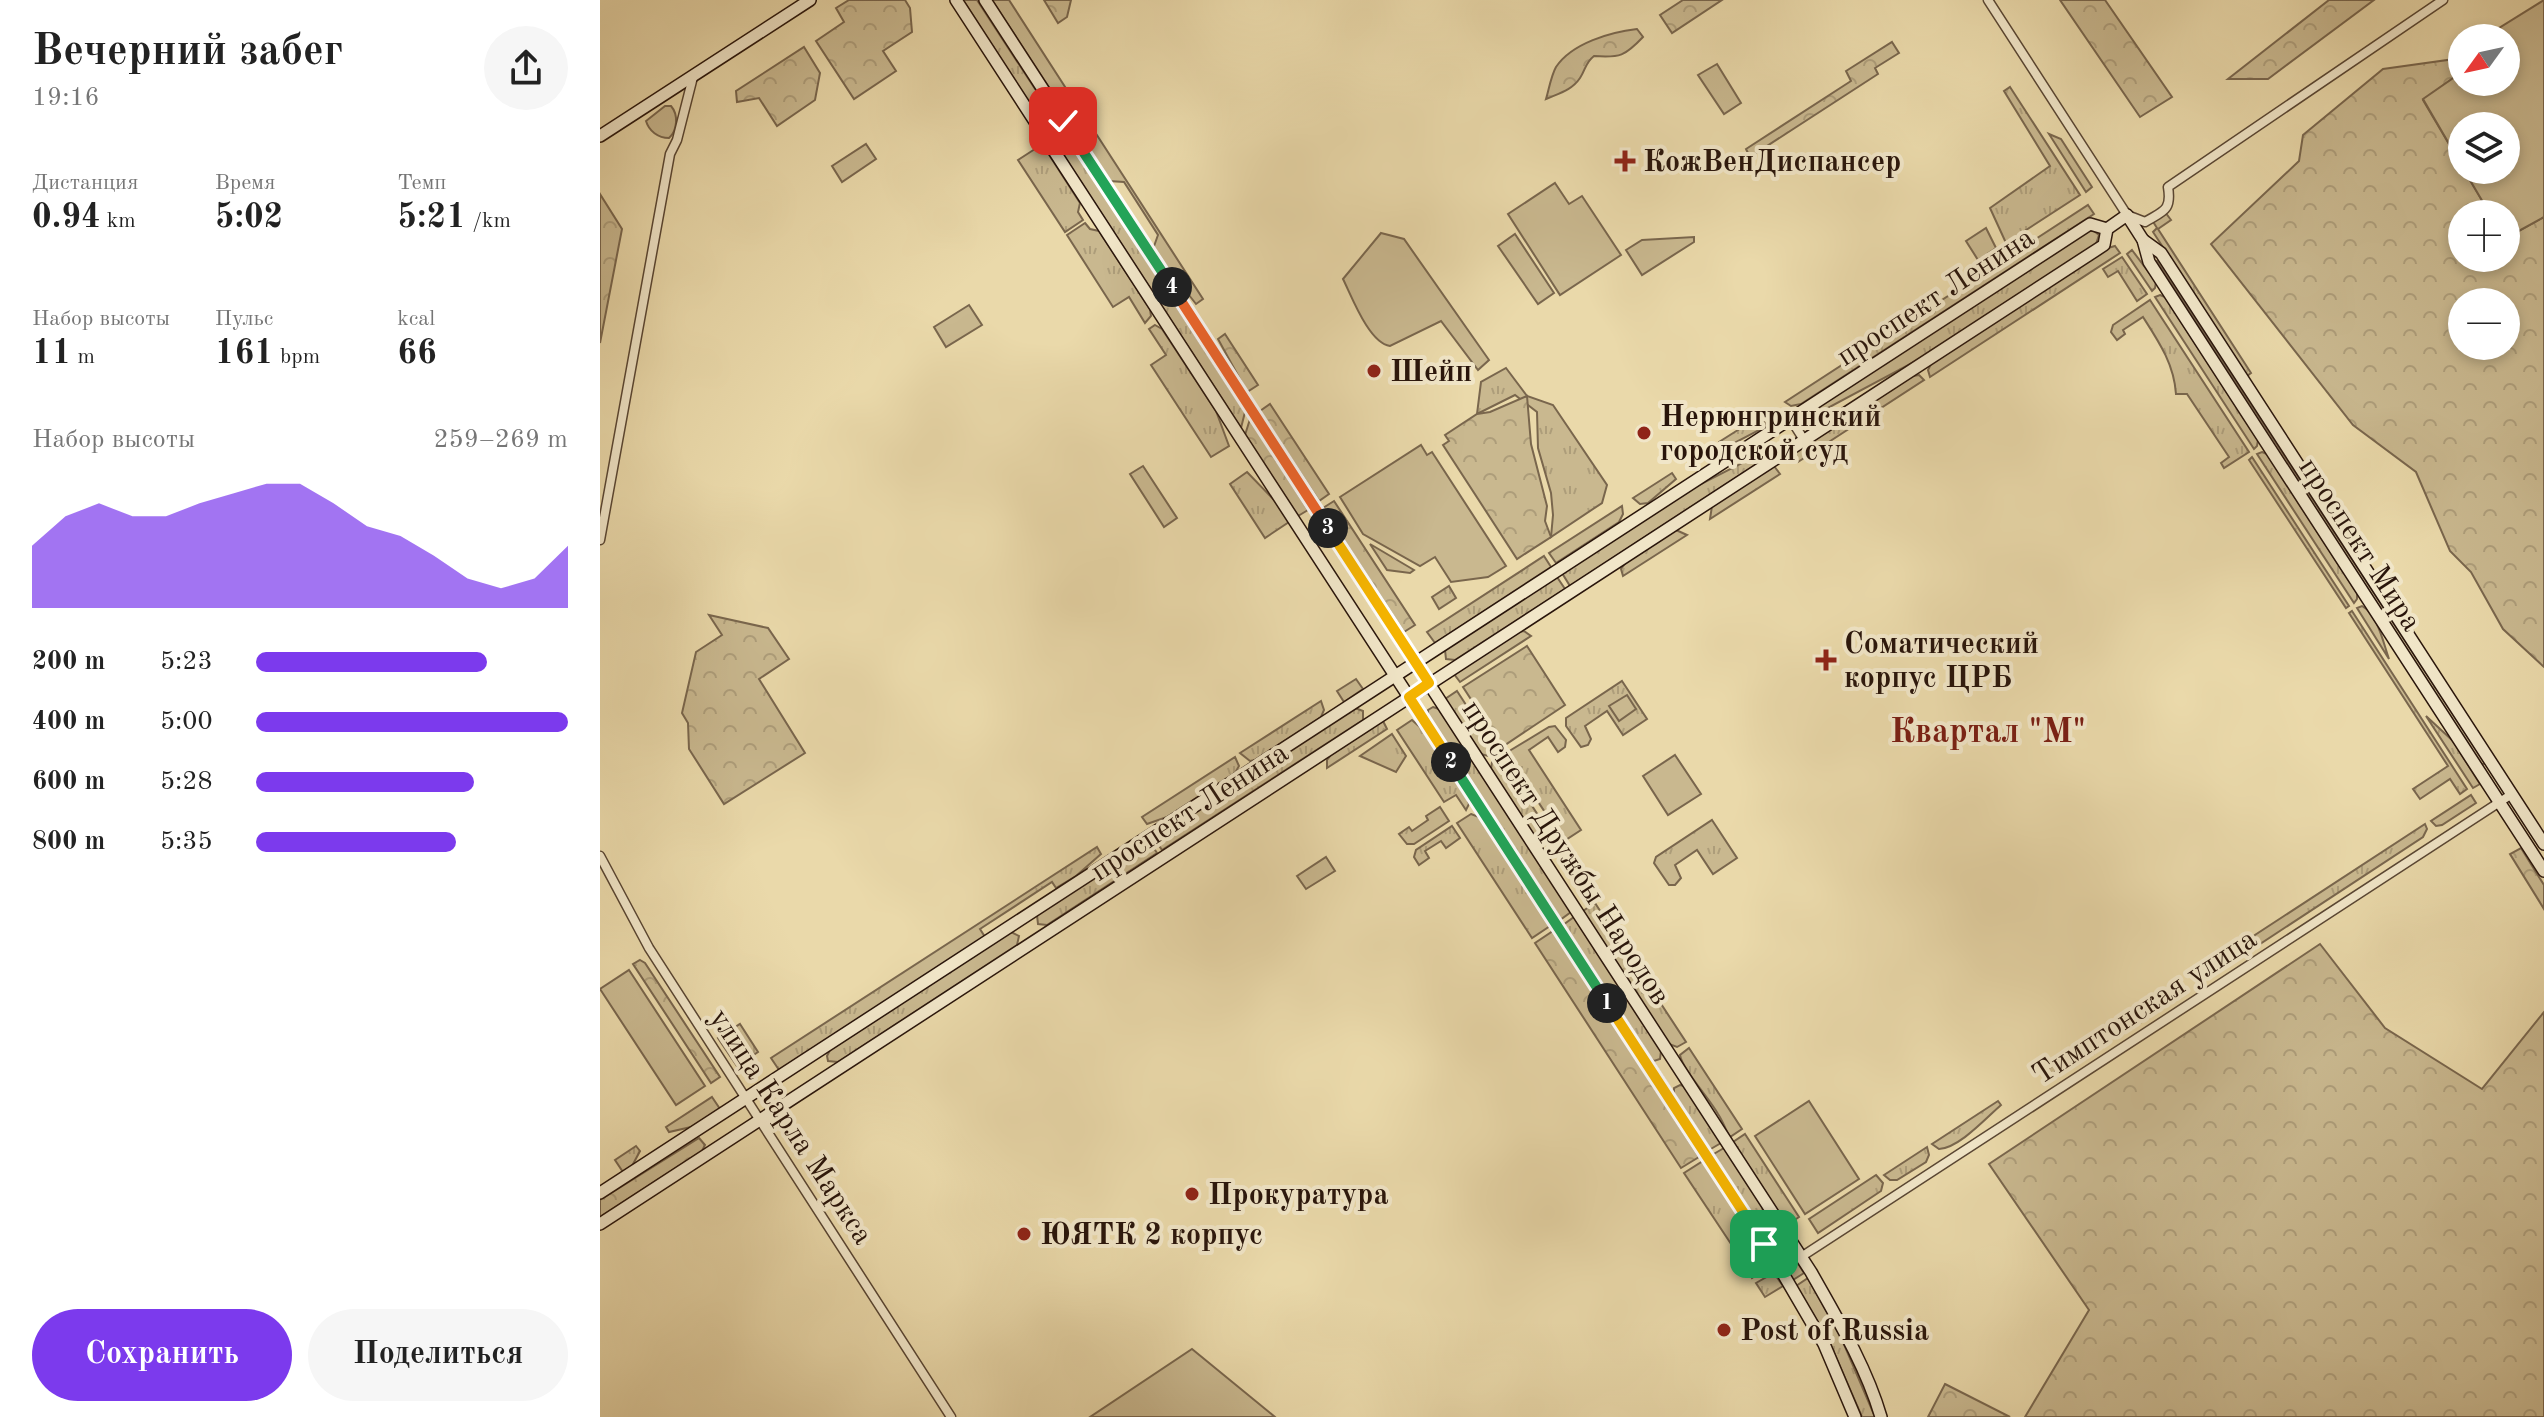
<!DOCTYPE html>
<html lang="ru">
<head>
<meta charset="utf-8">
<style>
	body { margin:0; font-family:"Old Standard TT",serif; background:#f6f6f6; color:#222; height:100vh; display:flex; flex-direction:column; font-size:30px; white-space:nowrap }
	* { box-sizing:border-box; margin:0 }
	p { font-size:26px; color:#767676 }
	.icon { flex:none; width:44px; height:44px; fill:none; stroke:currentColor; stroke-width:2; stroke-linecap:round; stroke-linejoin:round }
	.map { position:relative; flex:1; overflow:hidden }
	.details { display:flex; flex-direction:column; background:#fff; width:600px }
	.details>* { flex:none }
	.needle { width:52px; rotate:237deg }
	.buttons { position:absolute; left:1848px; top:24px; display:grid; gap:16px }
	.buttons a { display:grid; place-items:center; width:72px; height:72px; border-radius:50%; background:#fff; box-shadow:0 4px 12px #0003; font-size:40px }
	.pin { position:absolute; display:grid; place-items:center; width:68px; height:68px; color:#fff; margin:-34px; border-radius:16px; box-shadow:0 4px 12px #0006 }
	.km { position:absolute; width:40px; height:40px; margin:-20px; border-radius:50%; background:#222; color:#fff; font-size:22px; line-height:40px; text-align:center }
	.round { display:grid; place-items:center; flex:none; width:84px; height:84px; border-radius:42px; background:#f6f6f6 }
	.head { display:flex; align-items:center; justify-content:space-between; height:136px; padding:0 32px }
	h1 { font-size:44px; font-weight:600; line-height:60px }
	.stats { display:grid; grid-template-columns:repeat(3,1fr); gap:12px; height:136px; padding:8px 32px }
	.stats div { display:grid; align-content:center }
	.stats b { font-size:34px; font-weight:600 }
	.stats small { font-size:22px; font-weight:400 }
	.stats p { font-size:22px }
	.chart { height:224px; padding:16px 32px }
	.chart p { display:flex; justify-content:space-between }
	.chart svg { width:100%; height:144px; margin-top:8px; fill:#7c3aed; opacity:.7 }
	.cta { display:flex; gap:16px; margin-top:auto; padding:16px 32px }
	.cta a { flex:1; height:92px; border-radius:48px; background:#7c3aed; color:#fff; font-size:32px; font-weight:600; line-height:92px; text-align:center }
	.cta a+a { background:#f6f6f6; color:#222 }
	ul { padding:0 32px; list-style:none; font-size:26px }
	li { display:grid; grid-template-columns:128px 96px 1fr; align-items:center; height:60px }
	li i { height:20px; border-radius:10px; background:#7c3aed }
	main { display:flex; flex:1; min-height:0 }
	.map>svg:first-child { display:block }
	.grass { fill:url(#grass-tufts); stroke:#79664d; stroke-width:2 }
	.forest { fill:url(#forest-crowns); stroke:#79664d; stroke-width:2; fill-rule:evenodd }
	.green { fill:#c9b88f; stroke:#79664d; stroke-width:2 }
	.lines { fill:none; stroke-linecap:round; stroke-linejoin:round }
	.street-casing { stroke:#594633; stroke-width:11 }
	.secondary-casing { stroke:#29150b; stroke-width:14 }
	.street { stroke:#f1e6c8; stroke-width:8 }
	.secondary { stroke:#f1e6c8; stroke-width:11 }
	.split-1-casing { stroke:#fff; stroke-width:16 }
	.split-2-casing { stroke:#fff; stroke-width:16 }
	.split-3-casing { stroke:#fff; stroke-width:16 }
	.split-4-casing { stroke:#fff; stroke-width:16 }
	.split-5-casing { stroke:#fff; stroke-width:16 }
	.split-1 { stroke:#f5b400; stroke-width:10 }
	.split-2 { stroke:#22a559; stroke-width:10 }
	.split-3 { stroke:#f5b400; stroke-width:10 }
	.split-4 { stroke:#f0652b; stroke-width:10 }
	.split-5 { stroke:#22a559; stroke-width:10 }
	.poi-dot { fill:#8f2418; stroke:#f1e6c8; stroke-width:3 }
	.labels { text-anchor:middle; stroke-width:8; stroke-linejoin:round; paint-order:stroke }
	.poi-label { font-size:30px; font-weight:bold; fill:#29150b; stroke:#f1e6c8; text-anchor:start }
	.street-label { font-size:30px; fill:#29150b; stroke:#f1e6c8 }
	.quarter-label { font-size:34px; font-weight:bold; fill:#7a1f14; stroke:#f1e6c8 }
</style>
</head>
<body>
<main>
<section class="details">
<div class="head"><div><h1>Вечерний забег</h1><p>19:16</p></div><a class="round"><svg class="icon" aria-label="share" viewBox="0 0 24 24"><path d="M12 15V3M7 8l5-5 5 5M5 13v7h14v-7"/></svg></a></div>
<div class="stats">
<div><p>Дистанция</p><b>0.94<small> km</small></b></div>
<div><p>Время</p><b>5:02</b></div>
<div><p>Темп</p><b>5:21<small> /km</small></b></div>
</div>
<div class="stats">
<div><p>Набор высоты</p><b>11<small> m</small></b></div>
<div><p>Пульс</p><b>161<small> bpm</small></b></div>
<div><p>kcal</p><b>66</b></div>
</div>
<div class="chart"><p><span>Набор высоты</span>259–269 m</p>
<svg viewBox="0 0 160 44" preserveAspectRatio="none"><path d="M0 44V25L10 16L20 12L30 16L40 16L50 12L60 9L70 6L80 6L90 12L100 19L110 22L120 28L130 35L140 38L150 35L160 25V44z"/></svg>
</div>
<ul>
<li><b>200 m</b>5:23<i style="width:74%"></i></li>
<li><b>400 m</b>5:00<i style="width:100%"></i></li>
<li><b>600 m</b>5:28<i style="width:70%"></i></li>
<li><b>800 m</b>5:35<i style="width:64%"></i></li>
</ul>
<div class="cta"><a>Сохранить</a><a>Поделиться</a></div>
</section>
<div class="map">
<svg width="1944" height="1417" viewBox="0 0 1944 1417">
	<defs>
		<pattern id="grass-tufts" width="24" height="20" patternUnits="userSpaceOnUse" patternTransform="scale(2)"><rect width="24" height="20" fill="#c9b88f"/><path d="M3 7l-1-3M5 7V3M7 7l1-3M15 17l-1-3M17 17v-4M19 17l1-3" fill="none" stroke="#ad9d7a"/></pattern>
		<pattern id="forest-crowns" width="20" height="18" patternUnits="userSpaceOnUse" patternTransform="scale(2)"><rect width="20" height="18" fill="#c9b88f"/><path d="M2 6a3 3 0 1 1 6 0M12 15a3 3 0 1 1 6 0" fill="none" stroke="#ad9d7a"/></pattern>
	</defs>
	<rect width="100%" height="100%" fill="#ead9aa"/>
	<filter id="stains"><feTurbulence type="fractalNoise" baseFrequency=".0025" numOctaves="4"/><feColorMatrix values="0 0 0 0 .2 0 0 0 0 .09 0 0 0 0 .02 0 0 0 .5 -.17"/></filter>
	<radialGradient id="worn" r=".72"><stop offset=".6" stop-color="#630" stop-opacity="0"/><stop offset="1" stop-color="#630" stop-opacity=".3"/></radialGradient>
	<!-- grass -->
	<g class="grass">
		<path d="M363 0H377L456 121 445 128Z"/>
		<path d="M1410 87 1480 195 1406 243 1390 208 1450 166 1404 91Z"/>
		<path d="M460 127 645 412 641 428 449 133Z"/>
		<path d="M1449 134 1461 139 1492 187 1486 192Z"/>
		<path d="M438 147 446 150 480 203 478 212 483 220 465 232 418 160Z"/>
		<path d="M1488 205 1494 214 1201 404 1191 406 1185 402Z"/>
		<path d="M1565 212 1571 220 1558 229 1651 373 1647 376 1553 232 1557 228 1552 220Z"/>
		<path d="M485 223 490 229 499 231 550 309 551 316 545 323 529 297 513 307 467 235Z"/>
		<path d="M1488 231H1494L1499 235 1496 244 1316 361 1211 417H1207L1208 413Z"/>
		<path d="M1515 246 1520 253 1330 377 1328 370 1331 364 1508 248Z"/>
		<path d="M1532 250 1556 282 1555 288 1552 291 1527 254Z"/>
		<path d="M1522 257 1547 294 1537 301 1518 271 1508 277 1503 269Z"/>
		<path d="M1557 261 1885 763 1881 765 1554 263Z"/>
		<path d="M1560 295 1565 297 1658 440 1657 446 1654 449 1555 297Z"/>
		<path d="M1550 300 1649 452 1624 468 1621 463 1629 457 1587 394H1576C1574 364 1559 342 1543 317L1523 330 1525 334 1517 340 1511 332 1513 325Z"/>
		<path d="M555 325 562 329 616 411 629 446 611 457 551 365 566 355 549 329Z"/>
		<path d="M906 368 927 396 953 405 1007 485 1002 503 951 537 953 515 951 493 938 448 937 412 915 395 877 414 881 382Z"/>
		<path d="M1319 375 1324 380 1198 462 1192 454 1313 376Z"/>
		<path d="M1160 416 1167 426 1123 449 1119 447V442Z"/>
		<path d="M1179 444 1181 448 970 586 962 573 1093 488Z"/>
		<path d="M1662 452 1667 454 1757 593V599L1754 603 1657 454Z"/>
		<path d="M1652 457 1749 606 1746 608 1649 460Z"/>
		<path d="M1174 466 1180 474 1110 519 1112 506Z"/>
		<path d="M647 472 676 502 689 522 665 538 630 484Z"/>
		<path d="M1072 473 1076 479 1048 503 1040 504 1033 498Z"/>
		<path d="M1022 506 1023 514 1019 522 956 563 949 553Z"/>
		<path d="M1076 530 1087 535 1023 576 1021 569 1026 562Z"/>
		<path d="M770 544 814 570 810 573 787 570Z"/>
		<path d="M944 556 951 567 835 643 827 632Z"/>
		<path d="M957 577 965 589 855 660 846 659 845 650Z"/>
		<path d="M849 586 856 598 839 609 832 597Z"/>
		<path d="M1762 606C1778 615 1783 642 1789 659L1757 608Z"/>
		<path d="M1752 611 1867 789 1860 794 1850 779 1820 799 1813 789 1848 766 1749 613Z"/>
		<path d="M924 631 931 636 860 682 854 674 919 632Z"/>
		<path d="M756 679 763 689 744 702 737 691Z"/>
		<path d="M1022 681 1047 719 1023 735 1007 711 985 726 991 739 988 745 981 747 966 726V718Z"/>
		<path d="M857 691 896 751 888 756 881 754 845 699Z"/>
		<path d="M721 701 724 710 721 717 655 760 650 761 640 753Z"/>
		<path d="M833 707 839 709 971 912 960 920 828 717V710Z"/>
		<path d="M755 708 763 711V720L562 850 554 838Z"/>
		<path d="M1826 716 1853 741 1880 784 1873 788Z"/>
		<path d="M812 720 822 729 868 800 869 804 866 810 856 795 844 802 797 730Z"/>
		<path d="M783 721 787 729 727 768V760L731 755Z"/>
		<path d="M955 726 966 740 965 747 958 752 948 737 929 750 981 830 964 841 906 753 949 727Z"/>
		<path d="M792 734 806 756 796 772 760 756Z"/>
		<path d="M635 757 639 766 635 773 567 817 547 824 542 817Z"/>
		<path d="M900 757 953 838 939 844 891 769 892 762Z"/>
		<path d="M1871 795 1876 803 1842 825 1836 826 1831 821Z"/>
		<path d="M840 807 849 821 814 844H807L799 834 809 827 812 831 828 820 826 816Z"/>
		<path d="M871 814 879 817 950 926 932 938 857 823Z"/>
		<path d="M1112 820 1137 858 1113 874 1097 850 1075 865 1081 878 1075 885H1069L1054 863 1056 857Z"/>
		<path d="M1825 824 1827 829 1823 837 1625 967 1616 970 1609 965Z"/>
		<path d="M852 826 860 838 846 848 841 841 825 851 829 858 819 865 814 857 816 850Z"/>
		<path d="M549 841 557 853 447 925 438 924 437 915Z"/>
		<path d="M497 847 501 854 476 876 456 888 452 882 380 929 385 937 179 1070 171 1058Z"/>
		<path d="M995 903 1086 1042 1077 1047 1069 1044 983 911Z"/>
		<path d="M974 917 1061 1051 1060 1059 1054 1061 1050 1058 963 925Z"/>
		<path d="M411 932 419 936 417 945 238 1062 228 1061 227 1056 230 1050Z"/>
		<path d="M1541 1008 1543 1021C1533 1027 1524 1037 1513 1027Z"/>
		<path d="M140 1024 158 1052 137 1066 118 1038Z"/>
		<path d="M1506 1031 1508 1039C1498 1058 1465 1067 1446 1076L1443 1072Z"/>
		<path d="M1089 1048 1142 1129 1130 1137C1125 1129 1123 1121 1118 1114 1110 1099 1082 1069 1080 1055Z"/>
		<path d="M1080 1085 1084 1086 1121 1143 1109 1150 1074 1095V1088Z"/>
		<path d="M112 1097 120 1109 91 1127 69 1132 66 1127Z"/>
		<path d="M1398 1101 1401 1105C1385 1119 1359 1148 1339 1149L1332 1144Z"/>
		<path d="M1145 1134 1199 1217 1187 1225 1133 1142Z"/>
		<path d="M36 1146 40 1151 32 1166 23 1172 15 1160Z"/>
		<path d="M1327 1147 1329 1155 1326 1162 1297 1180H1290L1284 1175Z"/>
		<path d="M1124 1148 1178 1231 1166 1239 1112 1155Z"/>
		<path d="M1103 1161 1157 1245 1139 1256 1084 1173Z"/>
		<path d="M1276 1175 1283 1183 1281 1191 1218 1233 1209 1219Z"/>
		<path d="M1181 1236 1204 1273 1193 1280 1169 1244Z"/>
		<path d="M1160 1250 1167 1262V1267L1152 1278 1142 1261Z"/>
		<path d="M1172 1274 1176 1276 1183 1286 1165 1297 1156 1283Z"/>
		<path d="M1208 1278 1240 1335 1275 1417H1262L1229 1341 1196 1286Z"/>
	</g>
	<!-- forest -->
	<g class="forest">
		<path d="M249 0H305L310 8 312 32 283 51 296 71 254 99 216 41 244 22 236 8Z"/>
		<path d="M444 0H471L467 17 458 23Z"/>
		<path d="M1083 0H1122L1072 33 1060 15Z"/>
		<path d="M1460 0H1505L1572 97 1540 117Z"/>
		<path d="M1729 0H1774L1668 79H1628Z"/>
		<path d="M1037 29 1043 37C1025 56 1020 58 994 56 985 63 986 69 980 78 972 90 960 93 946 99 949 89 951 76 956 67 972 43 1011 32 1037 29Z"/>
		<path d="M1292 42 1299 53 1275 68 1278 74 1150 157 1146 149 1251 81 1246 71Z"/>
		<path d="M204 47 220 73 215 100 177 126 159 98 137 102 136 91Z"/>
		<path d="M1862 58V72L1823 100 1862 166V170H1864L1890 214H1862V258H1906V238L1944 217V667L1903 629 1871 572 1850 551 1816 472 1753 425 1611 244 1699 161 1703 135 1783 69ZM1862 302H1906V346H1862Z"/>
		<path d="M0 194 22 229 0 343Z"/>
		<path d="M625 334 658 385 647 392 618 339Z"/>
		<path d="M927 396 931 444 947 506 945 521 951 537 917 559 843 445 849 441 845 435 877 414 890 412Z"/>
		<path d="M670 404 729 494 719 501 660 411Z"/>
		<path d="M650 419 708 510 698 516 645 435Z"/>
		<path d="M734 501 815 625 804 632 723 508Z"/>
		<path d="M109 615 168 628 189 659 159 679 205 753 124 804 89 749 88 723 82 713 96 652 122 635Z"/>
		<path d="M927 646 965 705 902 747 863 687Z"/>
		<path d="M1921 848 1944 885V909L1910 854Z"/>
		<path d="M953 931 1099 1157 1081 1168 935 943Z"/>
		<path d="M1720 944 1785 1028 1882 1089 1944 1012V1417H1425L1489 1310 1389 1164Z"/>
		<path d="M40 960 45 963 120 1077 111 1083 33 964Z"/>
		<path d="M99 1138 105 1145 102 1151 0 1217V1200Z"/>
		<path d="M1345 1384 1410 1417H1328Z"/>
	</g>
	<!-- green -->
	<g class="green">
		<path d="M392 0H409L478 107 467 115Z"/>
		<path d="M1944 0V217L1906 238V214H1890L1864 170H1906V126H1862V166L1823 99 1862 72V82H1906V38H1883Z"/>
		<path d="M1117 64 1141 103 1124 114 1098 75Z"/>
		<path d="M65 106H71C79 115 77 131 69 138 58 138 49 131 46 121Z"/>
		<path d="M482 112 603 299 596 304 553 249 558 235 524 182 509 181 470 120Z"/>
		<path d="M266 144 276 159 242 182 232 166Z"/>
		<path d="M955 183 969 204 982 196 1021 255 960 295 908 214Z"/>
		<path d="M1386 228 1396 248 1378 260 1366 241Z"/>
		<path d="M781 233 804 239 889 360 878 370 841 321 790 346C769 343 752 297 743 279Z"/>
		<path d="M915 234 954 293 938 304 898 246Z"/>
		<path d="M1094 237V242L1042 275 1026 250 1042 240Z"/>
		<path d="M369 305 382 325 346 347 334 327Z"/>
		<path d="M821 445 827 455 832 452 906 566 888 577 851 582 835 557 820 566 763 534 740 497Z"/>
		<path d="M543 466 577 518 564 527 530 474Z"/>
		<path d="M1027 695 1036 709 1019 721 1009 706Z"/>
		<path d="M1075 755 1101 794 1068 815 1043 776Z"/>
		<path d="M726 857 735 871 706 889 697 876Z"/>
		<path d="M29 970 105 1086 76 1105 0 989Z"/>
		<path d="M1209 1101 1259 1179 1205 1214 1155 1136Z"/>
		<path d="M592 1349 675 1417H490Z"/>
	</g>
	<g class="lines">
		<!-- street casing -->
		<g class="street-casing">
			<g id="street">
				<path d="M1388 0 1527 215 1545 222C1563 211 1572 211 1568 187L1843 0"/>
				<path d="M1190 418 1204 440"/>
				<path d="M0 540 70 154 77 140 93 77"/>
				<path d="M0 856 49 948 351 1417"/>
				<path d="M1201 1257 1912 794"/>
			</g>
		</g>
		<!-- secondary casing -->
		<g class="secondary-casing">
			<g id="secondary">
				<path d="M356 0 1178 1265 1224 1344 1255 1417"/>
				<path d="M385 0 1211 1272C1237 1318 1266 1366 1281 1417"/>
				<path d="M0 136 210 0"/>
				<path d="M1543 240 1561 253 1944 844"/>
				<path d="M0 1193 1490 224 1507 229"/>
				<path d="M0 1224 1504 245 1507 229 1527 215 1543 240 1549 262 1944 871"/>
			</g>
		</g>
		<!-- street -->
		<use href="#street" class="street"/>
		<!-- secondary -->
		<use href="#secondary" class="secondary"/>
	</g>
	<g class="lines">
		<!-- split-1 casing -->
		<g class="split-1-casing">
			<path id="split-1" d="M1007 1003 1164 1244"/>
		</g>
		<!-- split-2 casing -->
		<g class="split-2-casing">
			<path id="split-2" d="M851 762 1007 1003"/>
		</g>
		<!-- split-3 casing -->
		<g class="split-3-casing">
			<path id="split-3" d="M728 528 829 683 809 697 851 762"/>
		</g>
		<!-- split-4 casing -->
		<g class="split-4-casing">
			<path id="split-4" d="M572 287 728 528"/>
		</g>
		<!-- split-5 casing -->
		<g class="split-5-casing">
			<path id="split-5" d="M463 121 572 287"/>
		</g>
		<!-- split-1 -->
		<use href="#split-1" class="split-1"/>
		<!-- split-2 -->
		<use href="#split-2" class="split-2"/>
		<!-- split-3 -->
		<use href="#split-3" class="split-3"/>
		<!-- split-4 -->
		<use href="#split-4" class="split-4"/>
		<!-- split-5 -->
		<use href="#split-5" class="split-5"/>
	</g>
	<!-- markers -->
	<g class="poi-dot">
		<path d="M1021 149h8v8h8v8h-8v8h-8v-8h-8v-8h8z"/>
		<circle cx="774" cy="371" r="8"/>
		<circle cx="1044" cy="433" r="8"/>
		<path d="M1222 648h8v8h8v8h-8v8h-8v-8h-8v-8h8z"/>
		<circle cx="592" cy="1194" r="8"/>
		<circle cx="424" cy="1234" r="8"/>
		<circle cx="1124" cy="1330" r="8"/>
	</g>
	<g class="labels">
		<!-- poi labels -->
		<g class="poi-label">
			<text x="1043" y="171">КожВенДиспансер</text>
			<text x="790" y="381">Шейп</text>
			<text x="1060" y="426">Нерюнгринский<tspan x="1060" dy="34">городской суд</tspan></text>
			<text x="1244" y="653">Соматический<tspan x="1244" dy="34">корпус ЦРБ</tspan></text>
			<text x="608" y="1204">Прокуратура</text>
			<text x="440" y="1244">ЮЯТК 2 корпус</text>
			<text x="1140" y="1340">Post of Russia</text>
		</g>
		<!-- street labels -->
		<g class="street-label">
			<text transform="translate(1335 296) rotate(-33)" y="10">проспект Ленина</text>
			<text transform="translate(1761 544) rotate(57)" y="10">проспект Мира</text>
			<text transform="translate(589 811) rotate(-33)" y="10">проспект Ленина</text>
			<text transform="translate(967 852) rotate(57)" y="10">проспект Дружбы Народов</text>
			<text transform="translate(1544 1006) rotate(-33)" y="10">Тимптонская улица</text>
			<text transform="translate(192 1126) rotate(57)" y="10">улица Карла Маркса</text>
		</g>
		<!-- quarter labels -->
		<g class="quarter-label">
			<text x="1388" y="742">Квартал "М"</text>
		</g>
	</g>
	<rect width="100%" height="100%" filter="url(#stains)"/>
	<rect width="100%" height="100%" fill="url(#worn)"/>
</svg>
<div class="buttons">
<a><svg class="needle" viewBox="-14 -14 28 28"><path d="M0-13l5 13h-10z" fill="#e53935"/><path d="M0 13l5-13h-10z" fill="#767676"/></svg></a>
<a><svg class="icon" aria-label="layers" viewBox="0 0 24 24"><path d="M12 4l9 5-9 5-9-5zM3 14l9 5 9-5"/></svg></a>
<a>+</a>
<a>−</a>
</div>
<div class="pin" style="left:1164px;top:1244px;background:#1e9e55"><svg class="icon" aria-label="arrive" viewBox="0 0 24 24"><path d="M6 21V4h12l-3 4 3 4H6"/></svg></div>
<div class="pin" style="left:463px;top:121px;background:#d93025"><svg class="icon" aria-label="check" viewBox="0 0 24 24"><path d="M5 12l5 5 9-10"/></svg></div>
<b class="km" style="left:1007px;top:1003px">1</b>
<b class="km" style="left:851px;top:762px">2</b>
<b class="km" style="left:728px;top:528px">3</b>
<b class="km" style="left:572px;top:287px">4</b>
</div>
</main>
</body>
</html>
